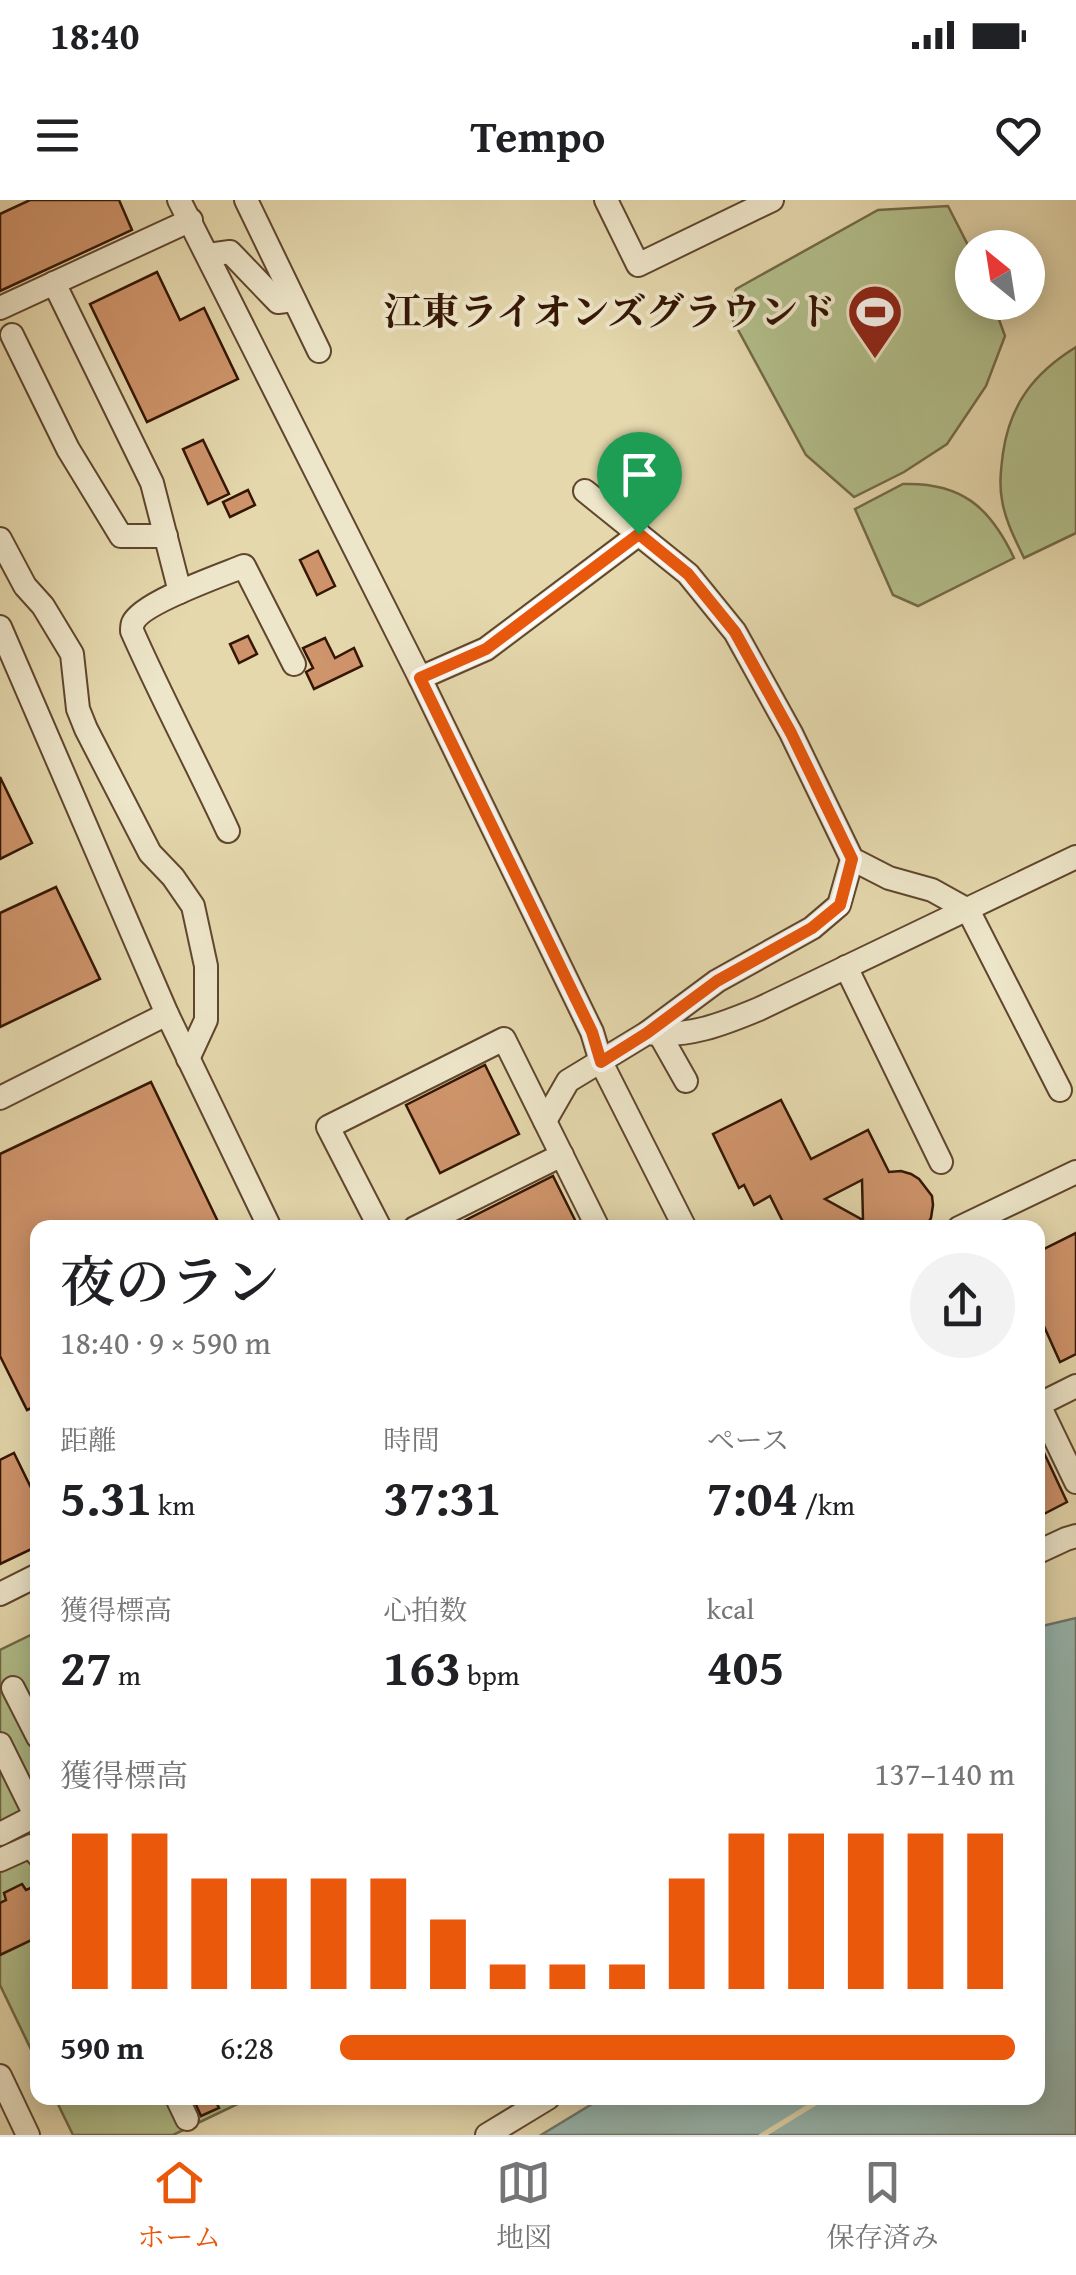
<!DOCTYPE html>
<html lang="ja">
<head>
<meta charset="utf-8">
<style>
	body { margin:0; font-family:"Gentium Book Plus","Noto Serif JP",serif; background:#f2f2f2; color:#202124; height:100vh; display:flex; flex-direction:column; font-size:38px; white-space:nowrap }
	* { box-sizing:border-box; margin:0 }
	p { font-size:32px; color:#757577 }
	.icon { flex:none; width:55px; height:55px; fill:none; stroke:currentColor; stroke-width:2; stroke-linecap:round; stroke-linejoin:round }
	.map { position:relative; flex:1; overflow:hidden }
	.panel { position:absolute; left:30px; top:1020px; width:1015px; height:885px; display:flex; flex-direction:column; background:#fff; border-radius:20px; box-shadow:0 5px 25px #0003 }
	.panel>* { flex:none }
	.needle { width:65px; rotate:330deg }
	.buttons { position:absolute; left:955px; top:30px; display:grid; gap:20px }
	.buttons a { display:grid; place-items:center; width:90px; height:90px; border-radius:50%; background:#fff; box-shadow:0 5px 25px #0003; font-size:50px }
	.pin { position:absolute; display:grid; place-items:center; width:85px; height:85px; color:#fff; margin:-102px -42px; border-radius:50% 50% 50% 0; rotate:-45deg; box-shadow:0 0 10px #0007 }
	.pin .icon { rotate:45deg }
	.round { display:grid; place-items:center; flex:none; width:105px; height:105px; border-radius:52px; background:#f2f2f2 }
	.overview { display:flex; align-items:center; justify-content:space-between; height:170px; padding:0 30px }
	h1 { font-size:55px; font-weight:600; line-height:75px }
	.metrics { display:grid; grid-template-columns:repeat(3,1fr); gap:15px; height:170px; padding:10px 30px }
	.metrics div { display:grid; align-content:center }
	.metrics b { font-size:50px; font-weight:600 }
	.metrics small { font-size:28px; font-weight:400 }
	.metrics p { font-size:28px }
	.chart { height:280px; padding:20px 30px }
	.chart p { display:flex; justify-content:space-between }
	.chart svg { width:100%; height:180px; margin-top:10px; stroke:#ea580c; stroke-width:6 }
	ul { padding:0 30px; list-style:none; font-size:32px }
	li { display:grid; grid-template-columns:160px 120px 1fr; align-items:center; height:75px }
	li i { height:25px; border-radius:12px; background:#ea580c }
	.status { display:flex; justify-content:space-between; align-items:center; height:70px; padding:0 50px; background:#fff; direction:ltr }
	.status svg { height:28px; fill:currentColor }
	header { display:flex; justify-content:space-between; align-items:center; height:130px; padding:0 30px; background:#fff; font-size:45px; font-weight:600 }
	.tab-bar { display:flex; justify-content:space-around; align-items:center; height:140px; border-top:2px solid #e0e0e0; background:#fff; font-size:28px; color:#757577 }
	.tab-bar a { display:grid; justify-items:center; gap:5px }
	.tab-bar .selected { color:#ea580c }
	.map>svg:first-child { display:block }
	.green { fill:#b2bf8b; stroke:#736a48; stroke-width:2.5 }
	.water { fill:#97b8b1; stroke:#6f776c; stroke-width:2.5 }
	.pier { fill:#e5d8ad }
	.building { fill:#cf946b; stroke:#341604; stroke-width:2.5; fill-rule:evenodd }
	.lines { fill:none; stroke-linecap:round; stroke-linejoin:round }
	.minor-casing { stroke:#60462e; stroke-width:26 }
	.minor { stroke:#eee6ca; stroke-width:22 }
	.route-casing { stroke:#fff; stroke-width:20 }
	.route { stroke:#ea580c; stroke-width:12 }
	.labels { text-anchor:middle; stroke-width:8; stroke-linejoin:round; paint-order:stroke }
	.poi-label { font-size:38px; font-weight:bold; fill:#341604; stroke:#eee6ca; text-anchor:end }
</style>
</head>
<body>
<div class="status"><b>18:40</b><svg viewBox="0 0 49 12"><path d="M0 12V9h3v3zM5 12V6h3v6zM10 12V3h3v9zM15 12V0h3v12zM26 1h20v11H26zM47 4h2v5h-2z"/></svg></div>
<header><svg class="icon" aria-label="menu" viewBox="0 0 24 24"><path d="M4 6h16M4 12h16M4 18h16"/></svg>Tempo<svg class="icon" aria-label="heart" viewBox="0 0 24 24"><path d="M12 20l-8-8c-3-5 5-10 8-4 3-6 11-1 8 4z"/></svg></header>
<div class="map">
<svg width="1076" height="1935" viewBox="0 0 1076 1935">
	<rect width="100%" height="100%" fill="#e5d8ad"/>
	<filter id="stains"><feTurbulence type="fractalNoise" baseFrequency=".002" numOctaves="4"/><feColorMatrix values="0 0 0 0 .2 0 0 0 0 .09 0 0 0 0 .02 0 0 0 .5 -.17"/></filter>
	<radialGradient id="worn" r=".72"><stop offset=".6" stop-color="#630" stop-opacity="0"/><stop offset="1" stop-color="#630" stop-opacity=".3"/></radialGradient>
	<!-- green -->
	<g class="green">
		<path d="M948 6 972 53V102L993 103 1005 136 986 186 947 244 904 272 854 297 806 255 729 113 736 89 878 10Z"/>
		<path d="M1076 147V333L1024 358C1015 339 1005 320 1002 300 999 284 1001 269 1003 253 1010 204 1034 173 1076 147Z"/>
		<path d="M903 284C961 282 990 307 1014 358L918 406 893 395 855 309Z"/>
		<path d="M37 1432V1862L0 1785V1450Z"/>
		<path d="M55 1898H250L173 1935H73Z"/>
	</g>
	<!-- water -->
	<path class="water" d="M1076 1418V1935H541L602 1898H1038V1427Z"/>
	<!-- pier -->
	<path class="pier" d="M818 1898H828L768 1935H758Z"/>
	<!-- building -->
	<g class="building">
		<path d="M30 0H119L132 30 0 91V14Z"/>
		<path d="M157 72 180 120 204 108 238 179 147 222 90 104Z"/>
		<path d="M203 240 229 294 208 304 183 249Z"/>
		<path d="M248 290 255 305 230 317 223 302Z"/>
		<path d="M318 351 335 386 317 395 300 360Z"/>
		<path d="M248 436 257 454 239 463 230 444Z"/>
		<path d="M325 438 335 458 354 448 362 466 314 489 306 472 313 468 303 448Z"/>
		<path d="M0 577 32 643 0 659Z"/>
		<path d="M56 687 100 779 0 827V713Z"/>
		<path d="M485 865 519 934 440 973 406 905Z"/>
		<path d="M151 882 221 1028H38V1205L27 1210 0 1156V954Z"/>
		<path d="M781 900 811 959 868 930 889 972 901 971 911 974 919 979 932 996 933 1005 931 1018 925 1028H786L770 996 754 1005 744 985 739 988 713 934ZM862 980 863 1020 825 999Z"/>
		<path d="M553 976 579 1028H450Z"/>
		<path d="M1076 1033V1154L1060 1162 1038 1113V1052Z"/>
		<path d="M1038 1240 1067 1302 1038 1317Z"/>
		<path d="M14 1253 38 1302V1346L0 1364V1260Z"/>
		<path d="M22 1684 26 1690 33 1687 38 1697V1737L0 1755V1703L6 1700 4 1693Z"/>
		<path d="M193 1898H214L219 1908 201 1916Z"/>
	</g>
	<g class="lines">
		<!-- minor casing -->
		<g class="minor-casing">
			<g id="minor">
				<path d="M179 0 420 478 592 832 601 862 685 1028"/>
				<path d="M246 0 319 151"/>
				<path d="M606 0 638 65 772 0"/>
				<path d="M208 55 230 52 278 102 294 100"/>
				<path d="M54 83 152 283 180 392"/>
				<path d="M0 108 191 20"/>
				<path d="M12 135 68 249 121 336H166"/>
				<path d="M585 291 688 374 735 432 791 533 852 659 889 678 932 690 968 710 1060 890"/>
				<path d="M0 339 25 386 43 406 72 454 78 509 86 529 150 653 173 677 193 706 206 766V820L188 859"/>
				<path d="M0 427 167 814 270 1028"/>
				<path d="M420 478 486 449 639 334"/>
				<path d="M228 631C197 564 162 499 132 431 132 428 132 425 133 423 141 403 222 375 244 366L294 464"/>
				<path d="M846 767 941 962"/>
				<path d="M647 833 717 781 812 728 839 705 852 659"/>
				<path d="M660 835 686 881"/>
				<path d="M0 898 167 814"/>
				<path d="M545 921 568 881 647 833C688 838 723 824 759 809L1076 657"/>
				<path d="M380 1028 328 927 504 839 598 1028"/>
				<path d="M415 1028 562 955"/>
				<path d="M959 1028 1076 972"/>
				<path d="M1038 1203 1076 1282"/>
				<path d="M1038 1205 1076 1186"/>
				<path d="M1038 1352 1066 1339 1076 1336"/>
				<path d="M0 1394 38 1375"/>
				<path d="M13 1488 38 1537"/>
				<path d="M0 1544 38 1621"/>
				<path d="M0 1634 35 1616"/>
				<path d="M0 1660 31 1646 38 1655"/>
				<path d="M0 1876 28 1935"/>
				<path d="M177 1898 187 1919"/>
				<path d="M487 1935 548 1898"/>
			</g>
		</g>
		<!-- minor -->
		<use href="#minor" class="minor"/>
	</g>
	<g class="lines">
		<!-- route casing -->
		<g class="route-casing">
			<path id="route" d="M639 334 688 374 735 432 791 533 852 659 840 705 812 728 717 781 647 833 601 862 592 832 420 478 486 449Z"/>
		</g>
		<!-- route -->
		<use href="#route" class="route"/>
	</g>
	<!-- icons -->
	<defs>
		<g id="stadium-pin" transform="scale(2.875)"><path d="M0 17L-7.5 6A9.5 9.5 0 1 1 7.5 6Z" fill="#8f2418" stroke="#eee6ca"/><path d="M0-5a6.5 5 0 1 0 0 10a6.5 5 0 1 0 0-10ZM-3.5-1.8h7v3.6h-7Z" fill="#fff"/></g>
	</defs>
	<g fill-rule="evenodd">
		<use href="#stadium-pin" x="875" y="112"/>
	</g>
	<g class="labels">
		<!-- poi labels -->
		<g class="poi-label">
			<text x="836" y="125">江東ライオンズグラウンド</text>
		</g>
	</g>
	<rect width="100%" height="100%" filter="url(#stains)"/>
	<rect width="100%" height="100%" fill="url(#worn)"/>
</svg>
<div class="buttons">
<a><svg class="needle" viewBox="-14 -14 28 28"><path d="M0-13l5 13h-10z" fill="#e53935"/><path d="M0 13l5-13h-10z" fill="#757577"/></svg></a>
</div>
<div class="pin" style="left:639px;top:334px;background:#1e9e55"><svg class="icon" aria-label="arrive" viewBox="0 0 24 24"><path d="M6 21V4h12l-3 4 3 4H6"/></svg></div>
<section class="panel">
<div class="overview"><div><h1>夜のラン</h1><p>18:40 · 9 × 590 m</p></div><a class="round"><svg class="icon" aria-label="share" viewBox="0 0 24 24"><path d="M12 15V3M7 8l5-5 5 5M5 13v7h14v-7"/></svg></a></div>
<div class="metrics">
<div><p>距離</p><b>5.31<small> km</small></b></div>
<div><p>時間</p><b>37:31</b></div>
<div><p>ペース</p><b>7:04<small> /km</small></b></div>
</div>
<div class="metrics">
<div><p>獲得標高</p><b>27<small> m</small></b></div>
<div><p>心拍数</p><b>163<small> bpm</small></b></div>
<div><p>kcal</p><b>405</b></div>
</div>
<div class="chart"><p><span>獲得標高</span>137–140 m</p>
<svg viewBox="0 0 160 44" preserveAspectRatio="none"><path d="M5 44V6M15 44V6M25 44V17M35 44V17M45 44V17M55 44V17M65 44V27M75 44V38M85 44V38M95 44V38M105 44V17M115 44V6M125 44V6M135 44V6M145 44V6M155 44V6"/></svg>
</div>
<ul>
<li><b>590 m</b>6:28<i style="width:100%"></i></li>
</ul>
</section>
</div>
<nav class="tab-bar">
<a class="selected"><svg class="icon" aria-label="home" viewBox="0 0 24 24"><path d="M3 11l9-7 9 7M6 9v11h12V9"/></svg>ホーム</a>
<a><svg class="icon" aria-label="map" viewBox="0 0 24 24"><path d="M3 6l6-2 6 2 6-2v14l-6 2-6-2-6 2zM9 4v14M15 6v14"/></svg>地図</a>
<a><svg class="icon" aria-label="saved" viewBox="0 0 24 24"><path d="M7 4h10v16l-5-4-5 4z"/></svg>保存済み</a>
</nav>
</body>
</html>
